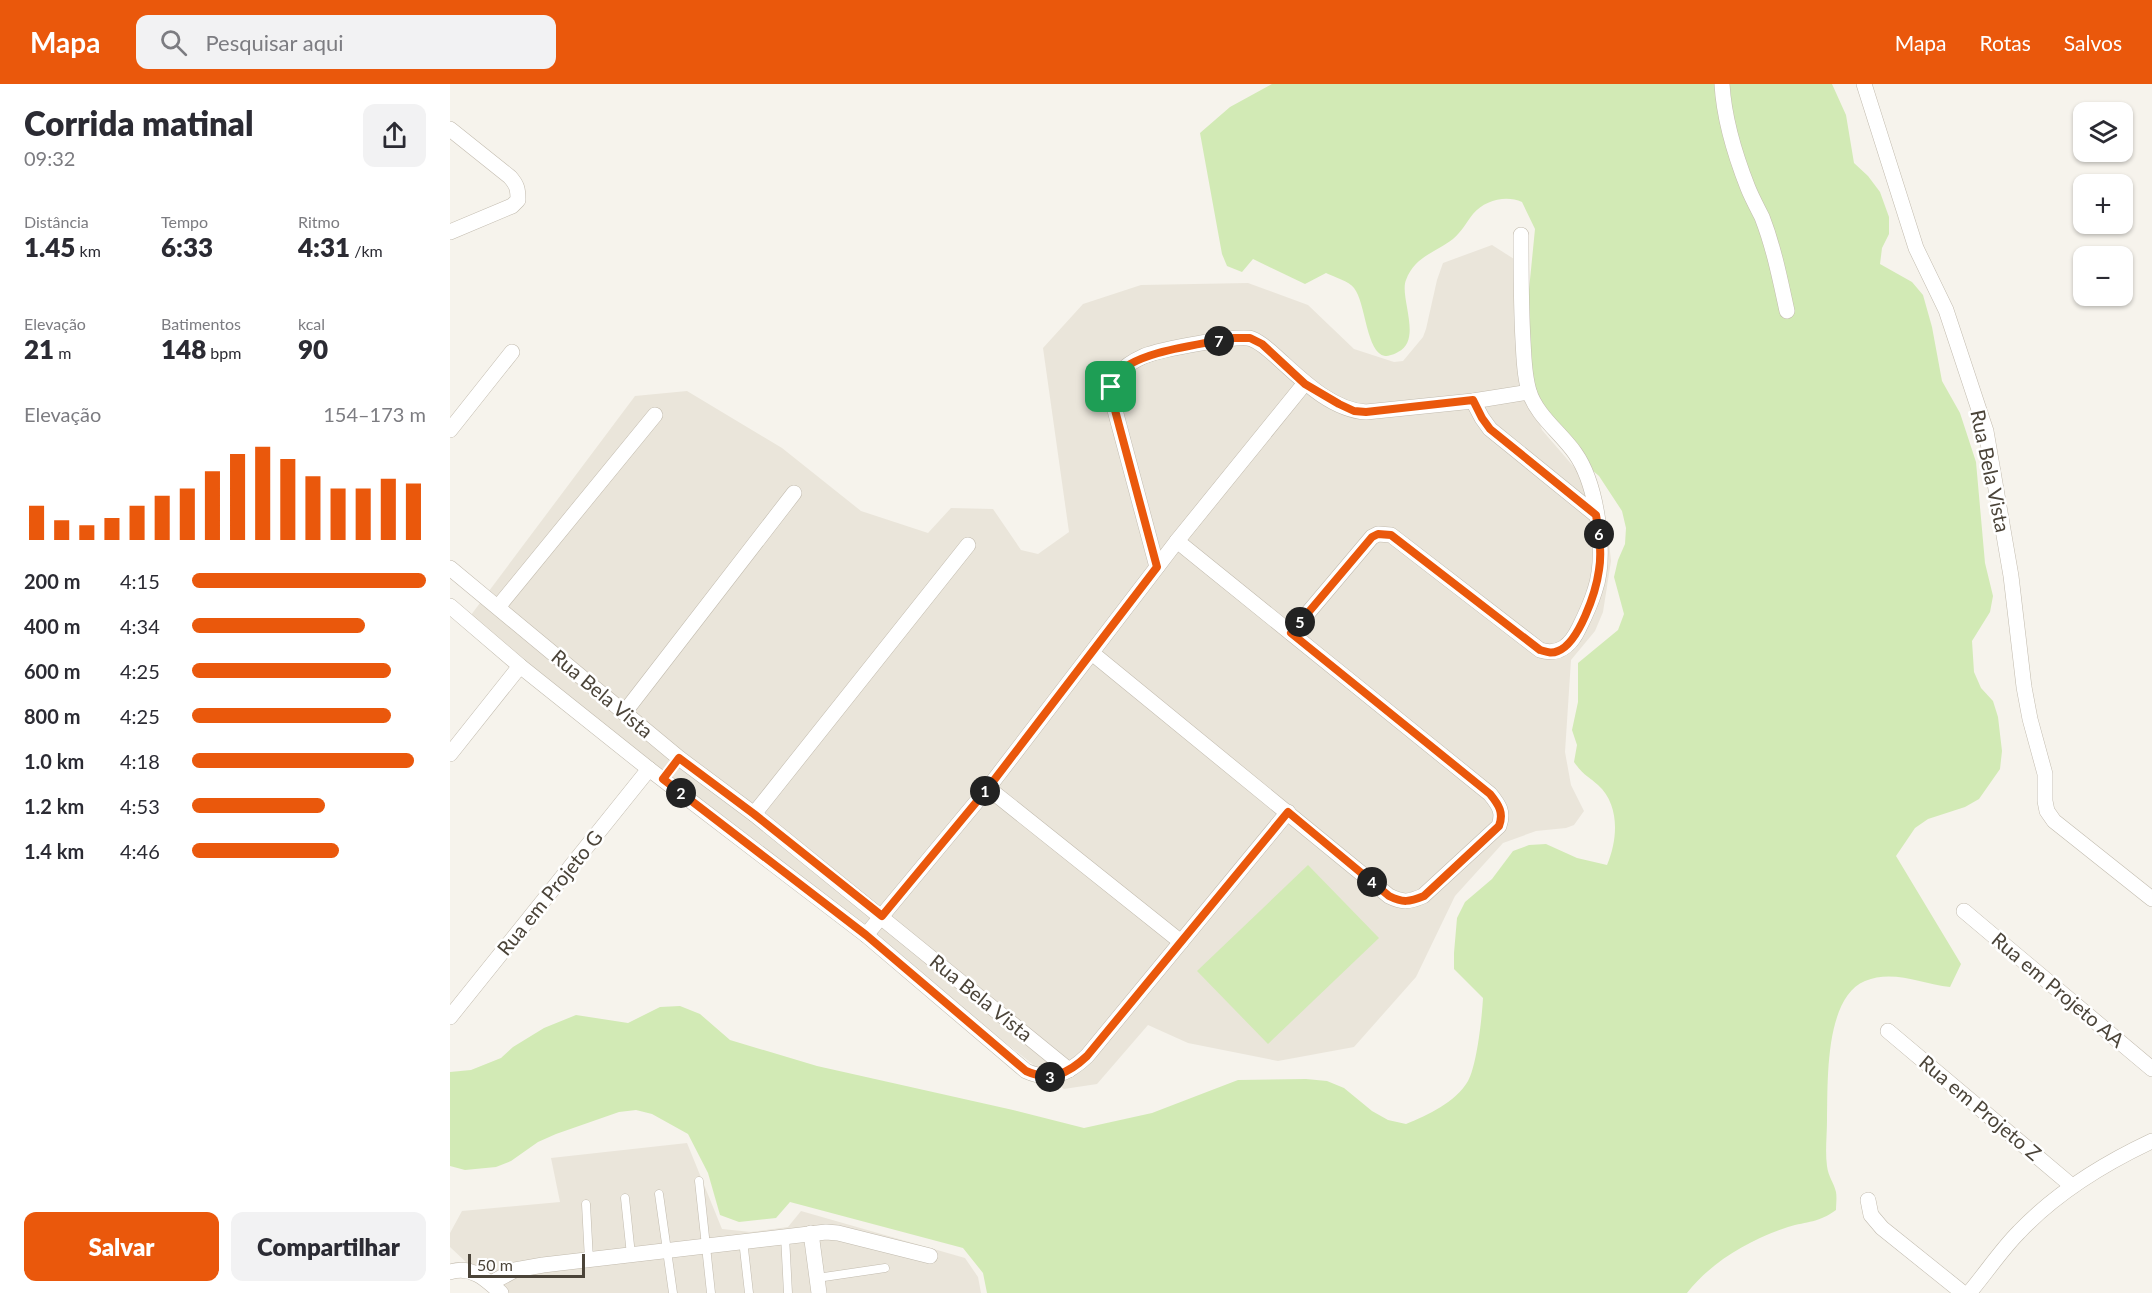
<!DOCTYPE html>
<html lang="pt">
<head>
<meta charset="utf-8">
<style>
	body { margin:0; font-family:Lato,sans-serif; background:#f2f2f3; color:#2b2b33; height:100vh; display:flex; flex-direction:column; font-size:22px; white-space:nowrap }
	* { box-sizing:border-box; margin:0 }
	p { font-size:20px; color:#7c7c81 }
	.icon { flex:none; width:33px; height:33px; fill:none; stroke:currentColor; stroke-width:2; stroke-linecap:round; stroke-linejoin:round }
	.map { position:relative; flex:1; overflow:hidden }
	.details { display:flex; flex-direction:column; background:#fff; width:450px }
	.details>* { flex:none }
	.fabs { position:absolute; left:1623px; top:18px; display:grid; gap:12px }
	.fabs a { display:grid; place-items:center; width:60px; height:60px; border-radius:12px; background:#fff; box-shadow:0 2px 4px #0004; font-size:30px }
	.scale { position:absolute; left:18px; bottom:15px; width:117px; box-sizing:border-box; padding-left:6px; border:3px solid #4b4439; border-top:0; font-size:16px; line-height:21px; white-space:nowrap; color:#4b4439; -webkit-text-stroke:4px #fff; paint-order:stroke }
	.pin { position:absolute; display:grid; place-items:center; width:51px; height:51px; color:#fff; margin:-26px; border-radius:12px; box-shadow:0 3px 9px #0006 }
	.km { position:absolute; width:30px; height:30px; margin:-15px; border-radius:50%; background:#222; color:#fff; font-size:16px; line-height:30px; text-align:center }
	.round { display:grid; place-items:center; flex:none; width:63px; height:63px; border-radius:12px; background:#f2f2f3 }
	.headline { display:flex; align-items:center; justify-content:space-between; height:102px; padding:0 24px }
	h1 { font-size:33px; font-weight:800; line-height:45px }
	.stats { display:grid; grid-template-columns:repeat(3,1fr); gap:9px; height:102px; padding:6px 24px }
	.stats div { display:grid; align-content:center }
	.stats b { font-size:26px; font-weight:800 }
	.stats small { font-size:16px; font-weight:400 }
	.stats p { font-size:16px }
	.chart { height:168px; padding:12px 24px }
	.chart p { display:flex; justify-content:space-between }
	.chart svg { width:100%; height:108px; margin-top:6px; stroke:#ea580c; stroke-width:6 }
	.cta { display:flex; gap:12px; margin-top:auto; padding:12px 24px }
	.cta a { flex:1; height:69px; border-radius:12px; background:#ea580c; color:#fff; font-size:24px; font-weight:800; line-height:69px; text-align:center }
	.cta a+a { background:#f2f2f3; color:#2b2b33 }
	ul { padding:0 24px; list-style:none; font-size:20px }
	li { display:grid; grid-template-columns:96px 72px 1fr; align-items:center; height:45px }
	li i { height:15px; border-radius:8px; background:#ea580c }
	header { display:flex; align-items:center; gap:36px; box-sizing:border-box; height:84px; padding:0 30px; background:#ea580c; color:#fff }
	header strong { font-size:28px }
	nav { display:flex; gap:33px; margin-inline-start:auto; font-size:21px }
	.search { width:420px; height:54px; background:#f2f2f3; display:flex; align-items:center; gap:15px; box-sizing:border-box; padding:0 21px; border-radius:12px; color:#7c7c81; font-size:22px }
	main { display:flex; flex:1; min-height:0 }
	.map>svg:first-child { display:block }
	.residential { fill:#eae5da }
	.green { fill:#d2eab5 }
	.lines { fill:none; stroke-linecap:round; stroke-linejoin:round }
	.service-casing { stroke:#c2bbae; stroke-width:9 }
	.minor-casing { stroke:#c2bbae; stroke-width:16 }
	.service { stroke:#fff; stroke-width:8 }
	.minor { stroke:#fff; stroke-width:15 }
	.route-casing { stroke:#fff; stroke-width:12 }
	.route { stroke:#ea580c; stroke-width:8 }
	.labels { text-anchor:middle; stroke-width:5; stroke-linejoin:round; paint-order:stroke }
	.street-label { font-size:20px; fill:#4b4439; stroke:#fff }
</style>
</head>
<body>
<header>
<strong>Mapa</strong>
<div class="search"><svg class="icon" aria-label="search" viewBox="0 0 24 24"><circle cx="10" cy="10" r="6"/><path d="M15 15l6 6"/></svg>Pesquisar aqui</div>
<nav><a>Mapa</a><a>Rotas</a><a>Salvos</a></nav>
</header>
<main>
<section class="details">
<div class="headline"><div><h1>Corrida matinal</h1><p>09:32</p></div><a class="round"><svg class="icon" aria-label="share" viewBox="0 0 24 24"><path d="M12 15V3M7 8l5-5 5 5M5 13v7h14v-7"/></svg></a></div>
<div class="stats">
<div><p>Distância</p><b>1.45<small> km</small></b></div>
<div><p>Tempo</p><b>6:33</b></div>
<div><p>Ritmo</p><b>4:31<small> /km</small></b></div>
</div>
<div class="stats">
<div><p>Elevação</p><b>21<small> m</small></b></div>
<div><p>Batimentos</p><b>148<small> bpm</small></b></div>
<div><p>kcal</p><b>90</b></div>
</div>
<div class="chart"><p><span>Elevação</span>154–173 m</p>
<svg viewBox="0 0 160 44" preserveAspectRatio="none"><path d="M5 44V30M15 44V36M25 44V38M35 44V35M45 44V30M55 44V26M65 44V23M75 44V16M85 44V9M95 44V6M105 44V11M115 44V18M125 44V23M135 44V23M145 44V19M155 44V21"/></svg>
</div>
<ul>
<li><b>200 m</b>4:15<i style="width:100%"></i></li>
<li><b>400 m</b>4:34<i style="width:74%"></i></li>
<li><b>600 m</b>4:25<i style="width:85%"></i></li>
<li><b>800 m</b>4:25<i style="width:85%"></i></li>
<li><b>1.0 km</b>4:18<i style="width:95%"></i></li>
<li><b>1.2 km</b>4:53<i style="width:57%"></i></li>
<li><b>1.4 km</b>4:46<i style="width:63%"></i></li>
</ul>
<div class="cta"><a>Salvar</a><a>Compartilhar</a></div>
</section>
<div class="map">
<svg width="1702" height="1209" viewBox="0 0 1702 1209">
	<rect width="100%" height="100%" fill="#f6f3ec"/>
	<!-- residential -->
	<g class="residential">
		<path d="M1042 161 1064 175 1069 281 1092 346 1130 390 1157 439 1161 477 1153 528 1145 547 1121 576 1115 668 1121 701 1134 727 1124 741 1116 744 1086 747 1053 759 1005 812 966 893 904 963 828 977 738 959 698 941 647 1000 614 1005 18 535 185 312 237 307 332 364 411 427 478 449 501 424 543 425 571 466 588 470 619 448 593 264 633 220 691 201 798 199 858 221 904 265 944 278 953 277 973 253 976 245 987 196 993 179Z"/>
		<path d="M237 1059 272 1145 301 1148 338 1143 351 1127 515 1174 528 1193 531 1209H49L0 1163V1149L12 1127 110 1118 101 1074Z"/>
	</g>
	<!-- green -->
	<g class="green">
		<path d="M822 0H1382L1396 31 1404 79 1418 92 1430 108 1439 133V150L1432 164 1430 180 1462 198 1473 211 1482 243 1492 297 1510 329 1526 378 1535 479 1543 512 1540 528 1522 557 1524 588 1531 604 1543 617 1548 633 1552 667 1550 685 1529 715 1515 723 1478 735 1465 744 1446 772 1511 880 1500 903C1472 900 1443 885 1415 897 1374 914 1378 1000 1377 1036 1377 1051 1375 1067 1377 1082 1378 1092 1384 1099 1386 1108 1387 1114 1386 1121 1386 1126 1368 1139 1358 1137 1338 1143 1300 1156 1262 1177 1237 1209H537L533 1189 513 1164 340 1118 326 1134 289 1138 270 1131 258 1089 238 1050 202 1030 186 1026 169 1028 106 1050 88 1058 61 1077 46 1083 15 1086 0 1082V988L21 986 51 974 63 963 94 944 126 931 178 939 210 923 230 922 250 930 280 956 367 982 563 1026 634 1044 702 1029 788 996 856 995 877 997 894 1004 922 1027 938 1036 956 1040C978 1031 1006 1018 1018 997 1027 981 1032 933 1033 914L1004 885V869L1007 834 1015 818 1042 795 1063 767 1079 761 1096 760 1127 774 1157 781C1168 755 1170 721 1148 701 1137 691 1134 692 1124 678L1127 661 1122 646 1128 618V579L1168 546 1174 530 1164 493 1168 476 1175 460 1176 444 1172 427 1149 392 1134 379 1098 339 1085 302 1077 259V226L1085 145 1072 118C1056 111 1035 116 1023 130 1016 139 1012 147 1003 155 985 169 965 172 956 196 949 213 973 256 948 268 945 270 939 272 935 272 916 269 916 219 904 204 899 197 884 193 876 189L855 200 803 175 792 188 777 182 772 170 750 49 780 23Z"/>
		<path d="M858 781 929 854 818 960 747 887Z"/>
	</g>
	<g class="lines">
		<!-- service casing -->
		<g class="service-casing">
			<g id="service">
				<path d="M249 1097 261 1209"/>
				<path d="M209 1110 223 1209"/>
				<path d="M175 1114 181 1171"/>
				<path d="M136 1120 139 1176"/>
				<path d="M335 1152 338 1209"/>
				<path d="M293 1156 299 1209"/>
				<path d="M367 1194 435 1184"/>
			</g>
		</g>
		<!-- minor casing -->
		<g class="minor-casing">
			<g id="minor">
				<path d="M1272 0C1274 35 1285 71 1298 104 1302 114 1307 123 1312 133 1324 164 1330 195 1337 227"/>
				<path d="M1414 0 1466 164 1496 226 1536 347 1561 492 1574 603 1580 635 1595 690V717L1597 727 1604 737 1702 815"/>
				<path d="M0 45 60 93C67 101 68 105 68 116L62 122 0 148"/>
				<path d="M1023 317 1032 334 1040 345 1146 431"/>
				<path d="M0 346 62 268"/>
				<path d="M707 483 662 315C661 306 661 297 668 290 675 282 685 276 694 272 709 266 790 250 802 255 814 260 822 269 831 277 854 298 883 326 916 328L1023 317 1079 308"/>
				<path d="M0 484 229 674 304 730 619 986"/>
				<path d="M0 522 70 582 199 685 416 851 576 987C600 998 618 990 637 972L838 728"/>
				<path d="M48 523 205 331"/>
				<path d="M841 549 922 453 928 450 941 451 1090 566C1109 572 1121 561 1129 544 1135 532 1141 519 1145 506 1157 470 1147 400 1125 369 1111 349 1086 331 1079 307 1074 291 1074 273 1073 257 1071 222 1071 187 1071 151"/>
				<path d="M642 569 939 812C953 819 959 818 973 812L1049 742C1054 728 1049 721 1040 710L727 457"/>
				<path d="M174 629 344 409"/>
				<path d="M0 670 70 582"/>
				<path d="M538 704 731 858"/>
				<path d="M304 730 518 461"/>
				<path d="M1514 827 1702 985"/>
				<path d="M416 851 538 704 727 457 855 299"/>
				<path d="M0 933 199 685"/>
				<path d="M1438 947 1622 1102"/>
				<path d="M1418 1116 1421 1131 1432 1144 1513 1209"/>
				<path d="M361 1149 369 1209"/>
				<path d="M0 1188C21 1181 36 1195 51 1209"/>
				<path d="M41 1199 65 1186 93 1181 376 1148 388 1149 480 1172"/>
				<path d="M1519 1209C1536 1189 1551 1166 1569 1148 1607 1108 1653 1080 1702 1057"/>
			</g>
		</g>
		<!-- service -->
		<use href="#service" class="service"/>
		<!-- minor -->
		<use href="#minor" class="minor"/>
	</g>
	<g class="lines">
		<!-- route casing -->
		<g class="route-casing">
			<path id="route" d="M784 254H800L812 260 855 300 889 320 904 327 916 328 1023 316 1032 334 1040 345 1146 431C1149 449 1152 468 1149 486 1146 508 1129 559 1108 567 1101 570 1097 568 1090 566L941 451 928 450 922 453 841 549 1040 710C1049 721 1054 729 1049 742L974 812C959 818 953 819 939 812L838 728 637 972C618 990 600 998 576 987L416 851 213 695 229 674 304 730 432 832 538 704 707 483 662 315C661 307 661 300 665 293 682 267 754 260 784 254Z"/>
		</g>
		<!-- route -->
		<use href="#route" class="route"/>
	</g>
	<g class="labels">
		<!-- street labels -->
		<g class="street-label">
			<text transform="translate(1540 387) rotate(78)" y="7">Rua Bela Vista</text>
			<text transform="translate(152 610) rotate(40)" y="7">Rua Bela Vista</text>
			<text transform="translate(100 809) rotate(-51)" y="7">Rua em Projeto G</text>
			<text transform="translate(1608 906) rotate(40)" y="7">Rua em Projeto AA</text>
			<text transform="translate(531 914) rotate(39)" y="7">Rua Bela Vista</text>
			<text transform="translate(1530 1024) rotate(40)" y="7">Rua em Projeto Z</text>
		</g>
	</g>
</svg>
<div class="fabs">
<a><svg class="icon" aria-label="layers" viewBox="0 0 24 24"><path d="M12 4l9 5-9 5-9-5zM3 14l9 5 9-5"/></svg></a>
<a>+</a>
<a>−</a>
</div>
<div class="scale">50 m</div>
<div class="pin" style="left:661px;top:303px;background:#1e9e55"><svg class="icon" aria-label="arrive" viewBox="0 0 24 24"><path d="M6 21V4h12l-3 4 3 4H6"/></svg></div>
<b class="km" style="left:535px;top:707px">1</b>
<b class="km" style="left:231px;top:709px">2</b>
<b class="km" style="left:600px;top:993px">3</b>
<b class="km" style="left:922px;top:798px">4</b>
<b class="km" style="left:850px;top:538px">5</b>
<b class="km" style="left:1149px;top:450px">6</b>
<b class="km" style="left:769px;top:257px">7</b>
</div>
</main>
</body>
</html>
